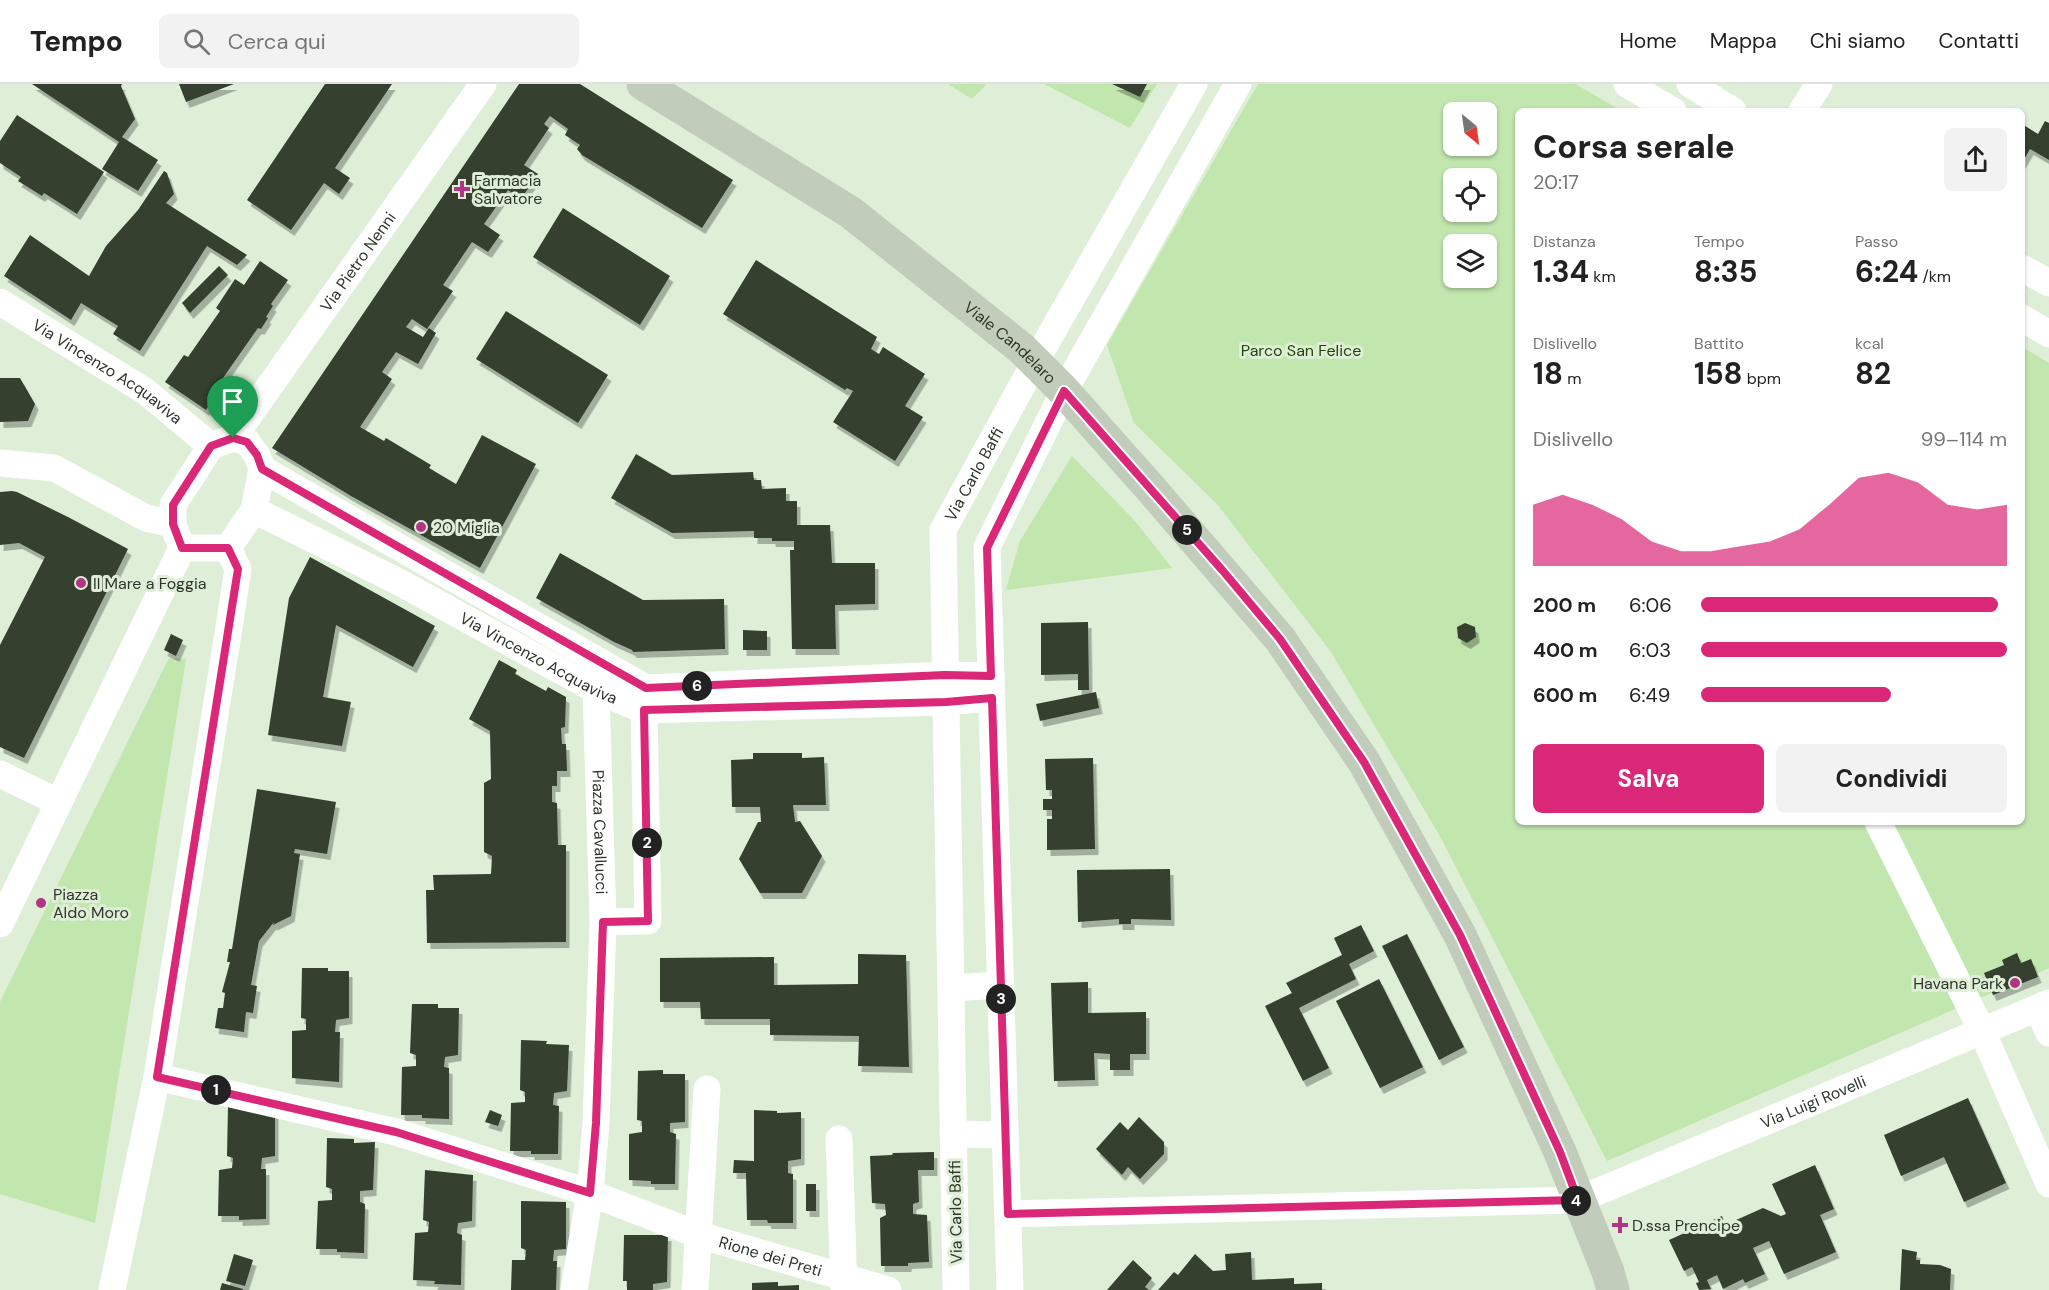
<!DOCTYPE html>
<html lang="it">
<head>
<meta charset="utf-8">
<style>
	body { margin:0; font-family:"DM Sans",sans-serif; background:#f2f2f2; color:#222; height:100vh; display:flex; flex-direction:column; font-size:22px; white-space:nowrap }
	* { box-sizing:border-box; margin:0 }
	p { font-size:20px; color:#767676 }
	.icon { flex:none; width:33px; height:33px; fill:none; stroke:currentColor; stroke-width:2; stroke-linecap:round; stroke-linejoin:round }
	.map { position:relative; flex:1; overflow:hidden }
	.details { position:absolute; left:1515px; top:24px; width:510px; height:717px; display:flex; flex-direction:column; background:#fff; border-radius:9px; box-shadow:0 2px 4px #0004 }
	.details>* { flex:none }
	.needle { width:39px; rotate:151deg }
	.tools { position:absolute; left:1443px; top:18px; display:grid; gap:12px }
	.tools a { display:grid; place-items:center; width:54px; height:54px; border-radius:9px; background:#fff; box-shadow:0 2px 4px #0004; font-size:30px }
	.pin { position:absolute; display:grid; place-items:center; width:51px; height:51px; color:#fff; margin:-62px -26px; border-radius:50% 50% 50% 0; rotate:-45deg; box-shadow:0 0 6px #0007 }
	.pin .icon { rotate:45deg }
	.km { position:absolute; width:30px; height:30px; margin:-15px; border-radius:50%; background:#222; color:#fff; font-size:16px; line-height:30px; text-align:center }
	.round { display:grid; place-items:center; flex:none; width:63px; height:63px; border-radius:9px; background:#f2f2f2 }
	.head { display:flex; align-items:center; justify-content:space-between; height:102px; padding:0 18px }
	h1 { font-size:33px; font-weight:700; line-height:45px }
	.metrics { display:grid; grid-template-columns:repeat(3,1fr); gap:9px; height:102px; padding:6px 18px }
	.metrics div { display:grid; align-content:center }
	.metrics b { font-size:30px; font-weight:700 }
	.metrics small { font-size:16px; font-weight:400 }
	.metrics p { font-size:16px }
	.chart { height:168px; padding:12px 18px }
	.chart p { display:flex; justify-content:space-between }
	.chart svg { width:100%; height:108px; margin-top:6px; fill:#db2777; opacity:.7 }
	.button { display:flex; gap:12px; margin-top:auto; padding:12px 18px }
	.button a { flex:1; height:69px; border-radius:9px; background:#db2777; color:#fff; font-size:24px; font-weight:700; line-height:69px; text-align:center }
	.button a+a { background:#f2f2f2; color:#222 }
	ul { padding:0 18px; list-style:none; font-size:20px }
	li { display:grid; grid-template-columns:96px 72px 1fr; align-items:center; height:45px }
	li i { height:15px; border-radius:8px; background:#db2777 }
	header { display:flex; align-items:center; gap:36px; box-sizing:border-box; height:84px; padding:0 30px; background:#fff; border-bottom:2px solid #e0e0e0 }
	header strong { font-size:28px }
	nav { display:flex; gap:33px; margin-inline-start:auto; font-size:21px }
	.search { width:420px; height:54px; background:#f2f2f2; display:flex; align-items:center; gap:15px; box-sizing:border-box; padding:0 21px; border-radius:9px; color:#767676; font-size:22px }
	.map>svg:first-child { display:block }
	.green { fill:#c1e6ae; fill-rule:evenodd }
	.building { fill:#34402e; filter:url(#shadow) }
	.lines { fill:none; stroke-linecap:round; stroke-linejoin:round }
	.street { stroke:#fff; stroke-width:27 }
	.secondary { stroke:#c1cdba; stroke-width:33 }
	.route-casing { stroke:#fff; stroke-width:12 }
	.route { stroke:#db2777; stroke-width:8 }
	.poi-dot { fill:#b23585; stroke:#deeed7; stroke-width:2 }
	.labels { text-anchor:middle; stroke-width:6; stroke-linejoin:round; paint-order:stroke }
	.poi-label { font-size:16px; fill:#2f352c; stroke:#deeed7; text-anchor:start }
	.street-label { font-size:16px; fill:#2f352c; stroke:#deeed7 }
	.park-label { font-size:16px; fill:#214606; stroke:#deeed7 }
</style>
</head>
<body>
<header>
<strong>Tempo</strong>
<div class="search"><svg class="icon" aria-label="search" viewBox="0 0 24 24"><circle cx="10" cy="10" r="6"/><path d="M15 15l6 6"/></svg>Cerca qui</div>
<nav><a>Home</a><a>Mappa</a><a>Chi siamo</a><a>Contatti</a></nav>
</header>
<div class="map">
<svg width="2049" height="1206" viewBox="0 0 2049 1206">
	<defs>
		<filter id="shadow"><feDropShadow dx="3.5" dy="6" stdDeviation="0" flood-color="#0004"/></filter>
	</defs>
	<rect width="100%" height="100%" fill="#deeed7"/>
	<!-- green -->
	<g class="green">
		<path d="M948 0H987L972 15Z"/>
		<path d="M1044 0H1157L1130 44Z"/>
		<path d="M1258 0H1575L1622 27H1518V738H2022V263L2049 279V884L1607 1077 1441 754 1331 568 1217 420 1134 339 1107 261ZM1454 28H1486V62H1454ZM1454 94H1486V128H1454ZM1454 160H1486V194H1454Z"/>
		<path d="M1072 372 1135 437 1172 484 1006 506 1020 457Z"/>
		<path d="M169 574 186 575 95 1139 0 1110V918Z"/>
	</g>
	<!-- building -->
	<g class="building">
		<path d="M32 0H122L121 2 135 35 122 53 158 76 138 107 102 85 119 58Z"/>
		<path d="M179 0H234L186 18Z"/>
		<path d="M325 0H392L335 84 350 94 339 110 324 99 291 146 247 116Z"/>
		<path d="M519 0H580L733 96 702 144 582 71 577 65 580 61 565 51 568 45 550 32 544 40 549 44 524 81 538 90 521 115 508 106 484 140 500 151 488 168 472 158 443 201 453 207 427 245 412 235 406 243 423 253 429 244 436 249 418 280 396 268 382 288 392 295 360 343 384 357 386 354 431 381 429 384 456 400 482 351 536 380 480 484 351 412 272 364Z"/>
		<path d="M1112 0H1147L1140 13Z"/>
		<path d="M17 31 104 88 77 130 44 109 42 112 18 97 21 93 0 79V57Z"/>
		<path d="M2045 37 2049 39V76L2030 65 2022 79V40L2038 50Z"/>
		<path d="M164 87 167 89 174 110 166 119 247 171 237 181 207 162 140 267 113 250 118 242 81 219 71 236 4 192 30 151 89 192 106 162 138 126Z"/>
		<path d="M563 124 670 192 640 241 533 173Z"/>
		<path d="M756 176 877 253 871 265 879 270 883 263 925 290 905 322 923 333 895 377 833 338 853 307 847 304 845 306 723 230Z"/>
		<path d="M260 177 288 196 271 220 273 222 266 233 268 234 261 245 258 244 216 304 218 306 206 326 165 298 184 271 188 273 220 227 216 224 235 195 244 201Z"/>
		<path d="M219 182 228 191 190 229 182 219Z"/>
		<path d="M506 227 608 291 578 339 476 275Z"/>
		<path d="M0 294H20L35 320 28 337 0 338Z"/>
		<path d="M636 370 672 391 753 388 754 396H761L762 405 786 404V417H797V441H830L832 479H875V520L835 521 836 565H792L790 466H794V457H772V454H754V447L672 449 611 414Z"/>
		<path d="M12 407 17 408 68 433 128 465 24 674 0 663V561L45 473 19 459 0 461V408Z"/>
		<path d="M560 469 643 516 724 515 725 565 633 568 632 566 614 558 536 514Z"/>
		<path d="M310 473 435 542 413 583 336 541 323 613 351 618 342 662 268 651 289 514Z"/>
		<path d="M1088 538 1089 606H1078V590L1041 591V539Z"/>
		<path d="M1465 539 1475 543 1476 553 1467 559 1458 554 1457 543Z"/>
		<path d="M743 546 767 547V566H743Z"/>
		<path d="M171 550 183 556 176 572 164 566Z"/>
		<path d="M499 576 517 586 515 590 546 607 548 603 566 613 565 643 561 644 562 660H566L567 687H557V702H552V718L557 719 558 761H566V858L427 859 426 806H434L433 791 491 790 492 772 484 768V699L491 695 490 647 469 635Z"/>
		<path d="M1096 608 1099 624 1040 637 1036 620Z"/>
		<path d="M753 669H802V674L824 673 826 721H793L795 738 800 737 822 772 802 809H760L739 775 758 738H761L760 723H732L731 676 753 675Z"/>
		<path d="M1093 674 1095 765 1047 766V735H1052V726H1043V715H1052V706H1046L1045 675Z"/>
		<path d="M257 705 336 718 327 770 295 765 294 769 300 770 291 832 273 841 274 838 259 857 251 901 257 902 253 929 246 928 244 948 215 944 218 924H223L225 909 222 908 230 878H227L229 865H232Z"/>
		<path d="M1170 785 1171 836 1131 835V840H1119V835L1078 838 1077 786Z"/>
		<path d="M1361 841 1374 867 1349 880 1356 895 1299 924 1329 984 1303 997 1265 922 1292 909 1286 899 1342 871 1334 854Z"/>
		<path d="M1407 850 1464 963 1439 976 1382 862Z"/>
		<path d="M2017 869 2021 879 2031 875 2038 893 1993 911 1984 889 2004 881 2002 876Z"/>
		<path d="M858 870 906 871 909 983 858 982 859 952 770 951V935H701L700 918H660V874L774 873V901L858 900Z"/>
		<path d="M302 884H328V887H349V934L336 936 335 948H340L339 998 292 994V947L306 946V935L301 934Z"/>
		<path d="M1379 895 1423 983 1380 1004 1336 917Z"/>
		<path d="M1088 898V929L1146 928V970H1130V986H1110V970L1094 969 1095 996 1054 997 1051 899Z"/>
		<path d="M412 920H438V924H459L458 971 445 973 444 983 449 984V1035L422 1034V1031H401L402 983 416 982V971L410 969Z"/>
		<path d="M521 956 547 957 546 960 569 961 567 1007 554 1009 553 1021 559 1022 558 1070H531V1067H510L511 1019 525 1018V1008L520 1006Z"/>
		<path d="M663 986V990H685V1038L670 1039V1048L676 1050 675 1100H651V1097L629 1096V1050L642 1048V1037L637 1036 638 987Z"/>
		<path d="M1968 1014 2006 1099 1964 1118 1944 1073 1901 1092 1884 1051Z"/>
		<path d="M228 1022 275 1026V1072L262 1074 261 1085H266V1135L239 1136V1132H218L219 1086 232 1084 233 1074 227 1072Z"/>
		<path d="M490 1026 502 1031 498 1042 485 1038Z"/>
		<path d="M754 1026 777 1027V1029L801 1028V1075L788 1077V1089L793 1090V1139H768L767 1136H747L746 1089H733L734 1076 754 1077Z"/>
		<path d="M1139 1033 1164 1058V1070L1140 1095 1128 1083 1122 1091 1096 1065 1120 1038 1128 1046Z"/>
		<path d="M327 1054 354 1055V1059L375 1058 373 1106 360 1107V1118L365 1120 364 1169 337 1168V1165H316L318 1117 332 1116V1105L326 1103Z"/>
		<path d="M934 1068V1086H918L919 1118 913 1120V1130L927 1131 929 1178 908 1179V1182H881L880 1134 886 1131 885 1120 872 1119 870 1072 892 1071 893 1069Z"/>
		<path d="M1815 1081 1834 1125 1820 1131 1836 1168 1784 1190 1769 1157 1753 1164 1765 1190 1745 1199 1743 1195 1723 1205 1717 1191 1707 1196 1711 1205 1699 1206 1696 1199 1699 1198 1692 1183 1684 1187 1669 1156 1722 1132 1725 1141 1763 1124 1781 1132 1786 1130 1772 1100Z"/>
		<path d="M425 1086 473 1091 472 1137 458 1139 457 1149 462 1151 461 1201 434 1200 435 1197 413 1196 415 1149 428 1148 429 1138 423 1136Z"/>
		<rect x="806" y="1100" width="10" height="27"/>
		<path d="M521 1117 566 1118V1165L554 1166 553 1177H557L556 1206H511L512 1176H525L526 1166 521 1164Z"/>
		<path d="M624 1151H668L667 1198 653 1200V1206H627V1197H623Z"/>
		<path d="M1902 1165 1917 1168 1916 1176H1920V1180L1940 1181 1951 1185 1950 1206H1900Z"/>
		<path d="M1251 1168 1252 1196 1294 1194V1200L1322 1199V1206H1158L1174 1188 1178 1191 1195 1170 1213 1187 1226 1186 1225 1170Z"/>
		<path d="M234 1170 253 1176 245 1202 226 1197Z"/>
		<path d="M1133 1176 1152 1194 1145 1203 1149 1206H1107Z"/>
		<path d="M778 1198V1202L799 1201V1206H752V1199Z"/>
		<path d="M222 1199 243 1205V1206H220Z"/>
	</g>
	<g class="lines">
		<!-- street -->
		<g class="street">
			<path d="M1627 0 1673 27"/>
			<path d="M1690 0 1733 27"/>
			<path d="M1802 27 1819 0"/>
			<path d="M2022 184 2049 199"/>
			<path id="s1" d="M0 218 145 307 211 362"/>
			<path d="M2022 234 2049 250"/>
			<path id="s2" d="M233 354 483 0"/>
			<path d="M0 379 54 384 146 434 173 440"/>
			<path d="M262 385 646 604 945 591 991 592"/>
			<path id="s3" d="M254 426 399 498 596 606 644 626 946 618 992 614"/>
			<path id="s4" d="M605 593 596 606 603 838 648 837 644 626"/>
			<path d="M0 690 58 718"/>
			<path d="M1878 738 1982 947 2049 1100"/>
			<path d="M0 840 182 464 173 440V421L211 362 233 354 247 358 257 371 262 385 254 426 228 464H182"/>
			<path d="M951 904 1001 901"/>
			<path d="M2038 924 2049 949"/>
			<path id="s5" d="M157 993 396 1048 590 1109 699 1151 888 1206"/>
			<path d="M953 1050 1005 1051"/>
			<path d="M839 1055 844 1206"/>
			<path id="s6" d="M1008 1130 1578 1116 2049 919"/>
			<path d="M112 1206 157 993 230 537 238 485 228 464"/>
			<path d="M574 1206 590 1109 596 1039 603 838"/>
			<path d="M695 1206 707 1005"/>
			<path id="s7" d="M956 1206 943 446 1035 278 1194 0"/>
			<path d="M1010 1206 987 463 1064 307 1238 0"/>
		</g>
		<!-- secondary -->
		<path class="secondary" id="s8" d="M643 0 850 128 1021 264 1064 307 1152 406 1280 555 1364 678 1460 851 1560 1068 1608 1188 1613 1206"/>
	</g>
	<g class="lines">
		<!-- route casing -->
		<g class="route-casing">
			<path id="route" d="M1064 307 1223 487 1280 555 1364 678 1460 851 1560 1068 1578 1116 1008 1130 992 614 946 618 644 626 648 837 603 838 596 1039 590 1109 396 1048 157 993 238 485 228 464H182L173 440V421L211 362 233 354 247 358 257 371 262 385 646 604 945 591 991 592 987 464Z"/>
		</g>
		<!-- route -->
		<use href="#route" class="route"/>
	</g>
	<!-- markers -->
	<g class="poi-dot">
		<path d="M459 96h6v6h6v6h-6v6h-6v-6h-6v-6h6z"/>
		<circle cx="421" cy="443" r="6"/>
		<circle cx="81" cy="499" r="6"/>
		<circle cx="41" cy="819" r="6"/>
		<circle cx="2015" cy="899" r="6"/>
		<path d="M1617 1132h6v6h6v6h-6v6h-6v-6h-6v-6h6z"/>
	</g>
	<g class="labels">
		<!-- poi labels -->
		<g class="poi-label">
			<text x="474" y="102">Farmacia<tspan x="474" dy="18">Salvatore</tspan></text>
			<text x="433" y="449">20 Miglia</text>
			<text x="93" y="505">Il Mare a Foggia</text>
			<text x="53" y="816">Piazza<tspan x="53" dy="18">Aldo Moro</tspan></text>
			<text x="2003" y="905" text-anchor="end">Havana Park</text>
			<text x="1632" y="1147">D.ssa Prencipe</text>
		</g>
		<!-- street labels -->
		<g class="street-label">
			<text dy="6" stroke="none"><textPath href="#s2" startOffset="216">Via Pietro Nenni</textPath></text>
			<text dy="6" stroke="none"><textPath href="#s8" startOffset="450">Viale Candelaro</textPath></text>
			<text dy="6" stroke="none"><textPath href="#s1" startOffset="128">Via Vincenzo Acquaviva</textPath></text>
			<text dy="6" stroke="none"><textPath href="#s7" startOffset="824">Via Carlo Baffi</textPath></text>
			<text dy="6" stroke="none"><textPath href="#s3" startOffset="321">Via Vincenzo Acquaviva</textPath></text>
			<text dy="6" stroke="none"><textPath href="#s4" startOffset="158">Piazza Cavallucci</textPath></text>
			<text dy="6" stroke="none"><textPath href="#s6" startOffset="825">Via Luigi Rovelli</textPath></text>
			<text transform="translate(955 1128) rotate(-91)" y="6">Via Carlo Baffi</text>
			<text dy="6" stroke="none"><textPath href="#s5" startOffset="640">Rione dei Preti</textPath></text>
		</g>
		<!-- park labels -->
		<g class="park-label">
			<text x="1301" y="272">Parco San Felice</text>
		</g>
	</g>
</svg>
<div class="tools">
<a><svg class="needle" viewBox="-14 -14 28 28"><path d="M0-13l5 13h-10z" fill="#e53935"/><path d="M0 13l5-13h-10z" fill="#767676"/></svg></a>
<a><svg class="icon" aria-label="locate" viewBox="0 0 24 24"><circle cx="12" cy="12" r="6"/><path d="M12 2v4M12 18v4M2 12h4M18 12h4"/></svg></a>
<a><svg class="icon" aria-label="layers" viewBox="0 0 24 24"><path d="M12 4l9 5-9 5-9-5zM3 14l9 5 9-5"/></svg></a>
</div>
<div class="pin" style="left:233px;top:354px;background:#1e9e55"><svg class="icon" aria-label="arrive" viewBox="0 0 24 24"><path d="M6 21V4h12l-3 4 3 4H6"/></svg></div>
<b class="km" style="left:216px;top:1006px">1</b>
<b class="km" style="left:647px;top:759px">2</b>
<b class="km" style="left:1001px;top:915px">3</b>
<b class="km" style="left:1576px;top:1117px">4</b>
<b class="km" style="left:1187px;top:446px">5</b>
<b class="km" style="left:697px;top:602px">6</b>
<section class="details">
<div class="head"><div><h1>Corsa serale</h1><p>20:17</p></div><a class="round"><svg class="icon" aria-label="share" viewBox="0 0 24 24"><path d="M12 15V3M7 8l5-5 5 5M5 13v7h14v-7"/></svg></a></div>
<div class="metrics">
<div><p>Distanza</p><b>1.34<small> km</small></b></div>
<div><p>Tempo</p><b>8:35</b></div>
<div><p>Passo</p><b>6:24<small> /km</small></b></div>
</div>
<div class="metrics">
<div><p>Dislivello</p><b>18<small> m</small></b></div>
<div><p>Battito</p><b>158<small> bpm</small></b></div>
<div><p>kcal</p><b>82</b></div>
</div>
<div class="chart"><p><span>Dislivello</span>99–114 m</p>
<svg viewBox="0 0 160 44" preserveAspectRatio="none"><path d="M0 44V19L10 15L20 19L30 25L40 34L50 38L60 38L70 36L80 34L90 29L100 19L110 8L120 6L130 10L140 19L150 21L160 19V44z"/></svg>
</div>
<ul>
<li><b>200 m</b>6:06<i style="width:97%"></i></li>
<li><b>400 m</b>6:03<i style="width:100%"></i></li>
<li><b>600 m</b>6:49<i style="width:62%"></i></li>
</ul>
<div class="button"><a>Salva</a><a>Condividi</a></div>
</section>
</div>
</body>
</html>
